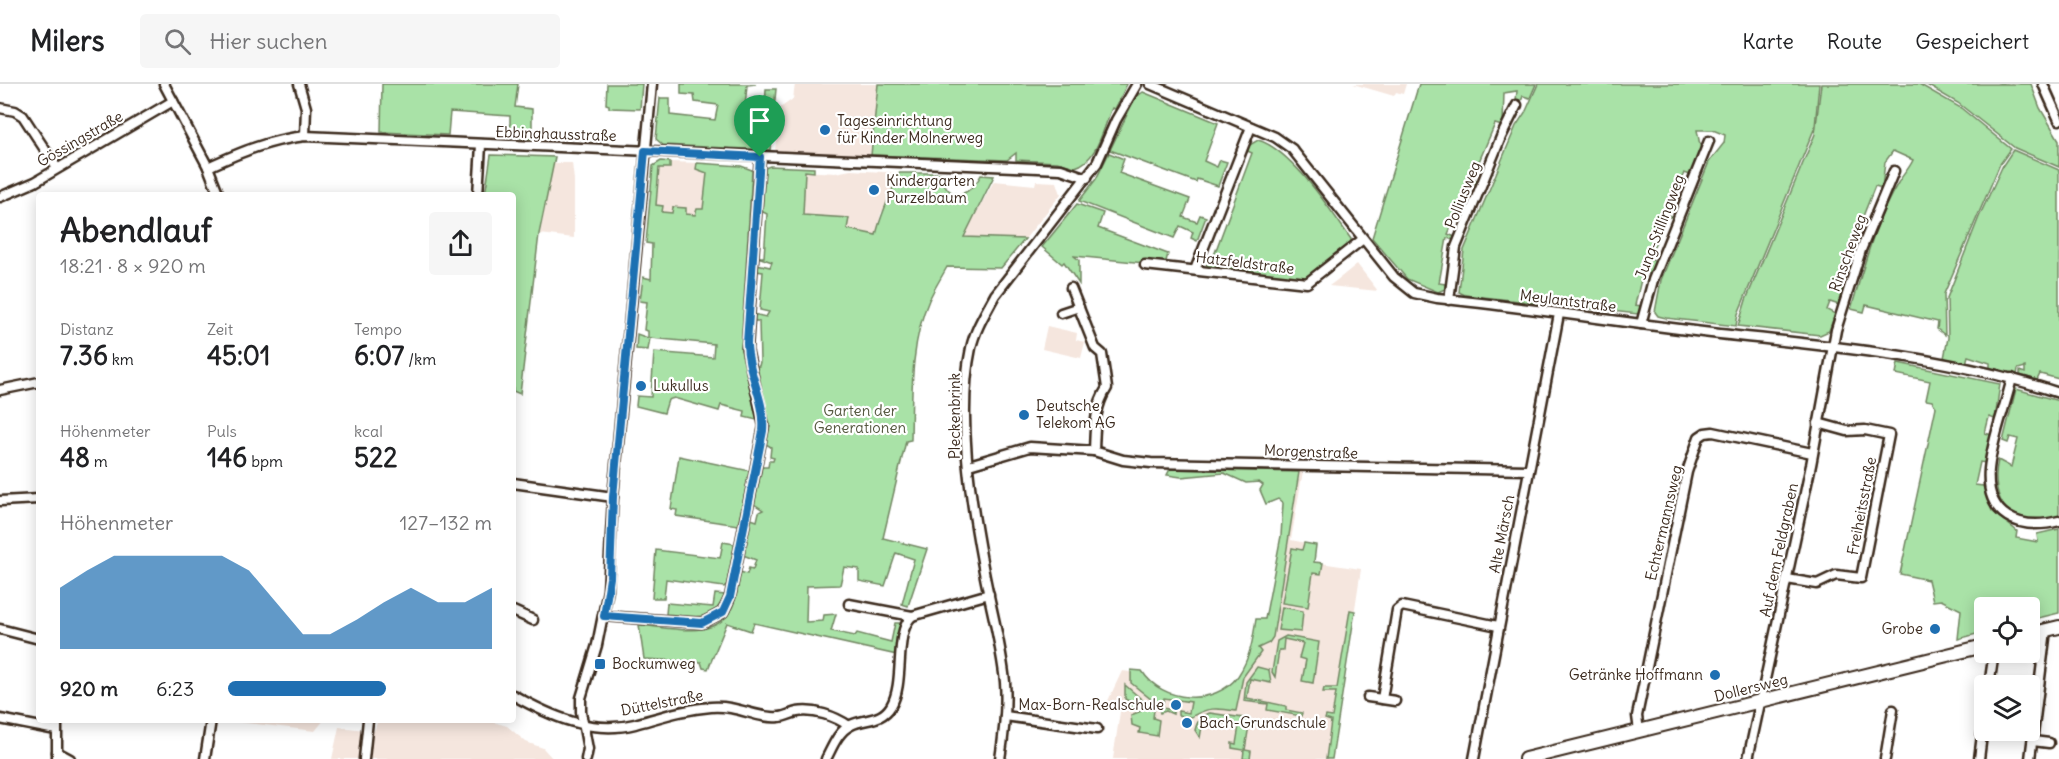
<!DOCTYPE html>
<html lang="de">
<head>
<meta charset="utf-8">
<style>
	body { margin:0; font-family:Delius,sans-serif; background:#f6f6f6; color:#202124; height:100vh; display:flex; flex-direction:column; font-size:22px; white-space:nowrap }
	* { box-sizing:border-box; margin:0 }
	p { font-size:20px; color:#757577 }
	.icon { flex:none; width:33px; height:33px; fill:none; stroke:currentColor; stroke-width:2; stroke-linecap:round; stroke-linejoin:round }
	.map { position:relative; flex:1; overflow:hidden }
	.drawer { position:absolute; left:36px; top:108px; width:480px; height:531px; display:flex; flex-direction:column; background:#fff; border-radius:6px; box-shadow:0 3px 15px #0003 }
	.drawer>* { flex:none }
	.tools { position:absolute; left:1974px; top:513px; display:grid; gap:12px }
	.tools a { display:grid; place-items:center; width:66px; height:66px; border-radius:6px; background:#fff; box-shadow:0 3px 15px #0003; font-size:30px }
	.pin { position:absolute; display:grid; place-items:center; width:51px; height:51px; color:#fff; margin:-62px -26px; border-radius:50% 50% 50% 0; rotate:-45deg; box-shadow:0 0 6px #0007 }
	.pin .icon { rotate:45deg }
	.round { display:grid; place-items:center; flex:none; width:63px; height:63px; border-radius:6px; background:#f6f6f6 }
	.summary { display:flex; align-items:center; justify-content:space-between; height:102px; padding:0 24px }
	h1 { font-size:33px; font-weight:800; line-height:45px }
	.stats { display:grid; grid-template-columns:repeat(3,1fr); gap:9px; height:102px; padding:6px 24px }
	.stats div { display:grid; align-content:center }
	.stats b { font-size:26px; font-weight:800 }
	.stats small { font-size:16px; font-weight:400 }
	.stats p { font-size:16px }
	.chart { height:168px; padding:12px 24px }
	.chart p { display:flex; justify-content:space-between }
	.chart svg { width:100%; height:108px; margin-top:6px; fill:#1f6fb2; opacity:.7 }
	ul { padding:0 24px; list-style:none; font-size:20px }
	li { display:grid; grid-template-columns:96px 72px 1fr; align-items:center; height:45px }
	li i { height:15px; border-radius:8px; background:#1f6fb2 }
	header { display:flex; align-items:center; gap:36px; box-sizing:border-box; height:84px; padding:0 30px; background:#fff; border-bottom:2px solid #e0e0e0 }
	header strong { font-size:28px }
	nav { display:flex; gap:33px; margin-inline-start:auto; font-size:21px }
	.search { width:420px; height:54px; background:#f6f6f6; display:flex; align-items:center; gap:15px; box-sizing:border-box; padding:0 21px; border-radius:6px; color:#757577; font-size:22px }
	.map>svg:first-child { display:block }
	.built { fill:#f5e6de }
	.green { fill:#a9e2a7; stroke:#728662; stroke-width:1.5 }
	.lines { fill:none; stroke-linecap:round; stroke-linejoin:round }
	.minor-casing { stroke:#3b2a1e; stroke-width:13 }
	.secondary-casing { stroke:#3b2a1e; stroke-width:16 }
	.minor { stroke:#fff; stroke-width:8 }
	.secondary { stroke:#fff; stroke-width:12 }
	.route-casing { stroke:#fff; stroke-width:12 }
	.route { stroke:#1f6fb2; stroke-width:8 }
	.poi-dot { fill:#1f6fb2; stroke:#fff; stroke-width:2 }
	.labels { text-anchor:middle; stroke-width:4.5; stroke-linejoin:round; paint-order:stroke }
	.poi-label { font-size:15px; fill:#3b2a1e; stroke:#fff; text-anchor:start }
	.street-label { font-size:15px; fill:#3b2a1e; stroke:#fff }
	.park-label { font-size:15px; fill:#565840; stroke:#fff }
</style>
</head>
<body>
<header>
<strong>Milers</strong>
<div class="search"><svg class="icon" aria-label="search" viewBox="0 0 24 24"><circle cx="10" cy="10" r="6"/><path d="M15 15l6 6"/></svg>Hier suchen</div>
<nav><a>Karte</a><a>Route</a><a>Gespeichert</a></nav>
</header>
<div class="map">
<svg width="2059" height="675" viewBox="0 0 2059 675">
	<rect width="100%" height="100%" fill="#fff"/>
	<filter id="ink" filterUnits="userSpaceOnUse"><feTurbulence type="fractalNoise" baseFrequency=".0167" numOctaves="2"/><feDisplacementMap in="SourceGraphic" scale="12" xChannelSelector="R" yChannelSelector="G"/><feConvolveMatrix kernelMatrix="1 2 1 2 8 2 1 2 1" color-interpolation-filters="sRGB"/></filter>
	<g filter="url(#ink)">
		<!-- built -->
		<g class="built">
			<path d="M795 0H878L870 71 775 67 780 24 793 15Z"/>
			<path d="M1353 0H1406L1403 10 1396 8 1394 12Z"/>
			<path d="M670 78 697 79 696 85 707 88 703 126 696 132 662 128 656 121 659 84H670Z"/>
			<path d="M553 79H572L574 96V154L540 150Z"/>
			<path d="M851 86 899 89 887 122 881 129 876 151 846 144 848 134 803 131 805 87 835 89Z"/>
			<path d="M994 97 1035 101 1036 97 1057 98 1061 110 1025 155 963 153Z"/>
			<path d="M1357 180 1378 207 1329 202 1341 193Z"/>
			<path d="M1047 242 1077 249 1076 256 1085 258 1081 274 1042 265Z"/>
			<path d="M1303 387 1291 456 1316 461 1314 478 1361 485 1332 675H1113L1121 621 1107 619 1122 587 1130 588 1164 614 1213 621 1243 593 1257 574 1258 564 1265 562 1273 553 1299 388Z"/>
			<path d="M221 636H324L315 647Z"/>
			<path d="M378 636H486L507 642 526 658 543 664 553 675H332L339 643 374 647Z"/>
		</g>
		<!-- green -->
		<g class="green">
			<path d="M382 0H518L515 23 532 25V55L510 52V32L450 28 448 51 381 48Z"/>
			<path d="M607 0H642L640 25 609 24V21L606 20Z"/>
			<path d="M681 0H756L747 1 743 45 764 49 766 5H776L770 66 663 61 656 55 660 14H670V31L715 36 718 21 695 18 694 11 681 10Z"/>
			<path d="M878 0H1127L1115 25 1112 24C1104 41 1098 77 1075 83L1057 78 1016 76V69L1007 76 871 71Z"/>
			<path d="M1419 0H1536L1530 14 1523 12 1521 18 1516 16 1517 7 1504 9 1503 39 1502 42 1495 40 1472 94 1479 97 1477 100 1471 98 1448 150 1455 153 1454 156 1447 154 1439 199 1445 200V205L1438 208 1407 195 1372 154Z"/>
			<path d="M1538 0H1819L1815 43 1738 230 1736 242 1666 234 1658 232 1655 228 1661 196 1709 78 1724 59 1725 51 1713 46H1697L1701 66 1691 91 1684 89 1667 130 1673 133H1666L1649 174 1656 177 1650 190 1643 187 1635 221 1642 222 1638 230 1465 211 1459 208 1464 166 1516 42 1526 27Z"/>
			<path d="M1821 0H1919L1961 24 2011 65 2000 80 1944 210 1945 251 1937 245 1938 238 1866 221 1864 228 1851 225C1864 183 1875 136 1898 99 1903 90 1909 85 1913 76L1893 67 1885 78 1882 104 1875 102 1854 155 1860 157H1853L1850 162 1839 195 1846 198 1839 221 1830 218 1827 226 1835 230 1829 247 1820 251 1738 242 1746 216 1815 50Z"/>
			<path d="M1925 0H2031L2040 24 2059 56V83L2015 64 1958 19Z"/>
			<path d="M1143 8 1218 39 1204 77 1217 83 1220 76 1227 78 1218 102 1197 95 1196 98 1110 66 1135 14Z"/>
			<path d="M1258 56C1292 66 1330 126 1351 155L1350 161 1304 194 1210 185 1207 183 1206 172 1213 174 1252 69 1245 66 1248 62Z"/>
			<path d="M2013 66 2059 86V295L2040 290 2037 296 2020 291V287L2025 289V283L2018 285 2017 291 1990 284V279L1968 272 1966 279 1944 274 1948 254 1947 214 1979 133 2003 81Z"/>
			<path d="M1109 69 1124 75 1119 89 1190 115 1183 133 1197 138 1200 131 1206 133 1197 157 1191 154 1193 148 1180 142 1174 154 1079 117 1096 95Z"/>
			<path d="M491 71 555 73 539 150 520 310 513 307V111H485Z"/>
			<path d="M661 77 670 78V84H659L656 121 663 122 662 128 672 129 673 123 686 124V130L695 131 697 125H703L707 89 696 85 697 79 741 82 752 86 741 266 757 336 744 333 745 327 721 321 719 327 674 314 668 316 664 329 636 322 637 312 651 313 654 268 713 273 714 260 650 254 648 266 636 265 637 250 648 254V247L644 246 647 218 640 217 643 193 651 195 652 160 646 159 653 82Z"/>
			<path d="M770 82 814 84V88L805 87 803 131 849 134 847 145 876 151C881 129 891 110 899 89H941C947 119 969 114 981 91L994 92 964 153 1025 155 1001 184 947 183C941 194 934 205 929 216 910 259 912 310 911 356L906 357 883 454 927 465 908 522 902 520 914 475 896 469 885 502 859 497V485L844 483 840 501 807 502 806 538 823 537 824 531 836 530 831 547 855 552 857 549 891 558 895 539H901L897 571 754 539 751 547 727 539 708 585 703 584 701 578 644 575 639 541C666 543 711 556 729 529 737 517 738 501 740 488L747 490 749 484 753 485 756 476 743 471 751 435 757 437 759 428 763 426 754 420 762 383H768L769 377H773L774 374 770 373 771 363 766 360 768 332 754 282H759L760 278 759 237H753V230L766 233 769 228 760 226 763 188 756 187 757 180 770 183 772 178 758 173H764L767 130 761 127 765 84Z"/>
			<path d="M1077 120 1103 129 1098 144 1168 170 1165 181 1074 172 1079 176V200L1064 178 1062 180 1042 163Z"/>
			<path d="M1898 279 2000 300 1995 335 1989 333 1985 349 1992 351 1986 379 1980 378 1975 401 1983 402 1992 427 2017 447 2016 454 2038 458 2037 450 2059 445V529L2030 536V524H1984V548L1958 555 1961 526 1941 516 1933 517 1928 496 1900 490 1936 323 1932 317 1926 316 1930 297 1896 290Z"/>
			<path d="M2016 305 2059 317V433C2051 435 2039 438 2031 438 1999 435 1992 402 1998 376L2011 383 2018 355 2010 353 2008 359 2003 357Z"/>
			<path d="M679 372 750 387 738 441 676 432 677 426 671 425Z"/>
			<path d="M1170 385 1299 388 1273 553 1269 559 1258 564 1261 568 1243 593 1236 627C1217 624 1207 623 1191 633L1178 631V627L1189 629 1191 618 1164 614 1162 624 1173 626V630L1166 627 1160 629 1158 621 1131 599V586L1142 587C1162 619 1215 623 1238 592 1250 574 1253 556 1256 535H1265L1281 452 1283 419 1278 415 1266 420 1260 406 1263 401 1259 398 1246 399 1224 389 1181 393 1167 391Z"/>
			<path d="M723 458 735 460 727 500 724 503 666 495 664 514H652L656 466 720 474Z"/>
			<path d="M1304 459 1316 461 1314 478 1323 479 1321 490 1313 489 1308 523 1282 519 1292 464 1302 466Z"/>
			<path d="M715 510 725 511C713 541 693 532 666 530L667 519 713 523Z"/>
			<path d="M1282 523 1303 527 1301 548 1278 546Z"/>
			<path d="M1350 526 1355 527 1332 675H1326L1331 637 1325 635 1326 632 1332 633 1336 608H1323L1324 604H1337Z"/>
			<path d="M1286 552 1319 558 1313 599 1302 597 1306 576 1299 574 1303 559 1284 555 1283 566H1279L1275 593 1272 588 1277 557Z"/>
			<path d="M1257 583 1269 586 1271 599 1250 595 1247 614 1286 622V626L1302 629 1301 632 1267 626 1268 620 1244 617 1246 598Z"/>
			<path d="M1125 601 1154 626 1153 634 1159 636 1157 652 1139 649 1140 644 1132 641 1131 631 1141 627 1140 623 1132 625 1131 618 1125 615Z"/>
			<path d="M1210 629 1250 635 1245 666 1251 667 1250 675H1243L1244 666 1232 664V659L1236 660 1239 642 1203 636 1200 654 1195 646C1197 637 1201 631 1210 629Z"/>
		</g>
		<g class="lines">
			<!-- minor casing -->
			<g class="minor-casing">
				<g id="minor">
					<path d="M164 0 208 83 219 111"/>
					<path d="M299 0 306 24 305 52"/>
					<path d="M1150 0 1275 53 1292 65 1394 193 1414 209 1437 214C1532 224 1626 239 1720 250 1835 263 1949 272 2059 309"/>
					<path d="M2043 0 2059 36"/>
					<path d="M0 24 15 27 23 32 57 84"/>
					<path d="M208 83C241 68 269 56 305 52L1061 85 1087 94"/>
					<path d="M478 111 481 61"/>
					<path d="M0 113 35 98 173 17"/>
					<path d="M1145 181 1307 199 1363 155"/>
					<path d="M1195 186 1251 43"/>
					<path d="M1449 216 1456 163 1501 53 1517 21"/>
					<path d="M1061 229 1079 223"/>
					<path d="M1641 240 1653 196 1709 57"/>
					<path d="M2012 294C2005 324 1992 355 1989 385 1985 432 2019 447 2059 437"/>
					<path d="M0 306 39 298"/>
					<path d="M1094 367 1123 376 1151 379 1528 386"/>
					<path d="M969 381 1030 363 1094 367C1095 345 1094 324 1107 304L1102 270 1095 264 1071 204"/>
					<path d="M513 399 613 413"/>
					<path d="M0 417 39 415"/>
					<path d="M1787 495 1817 500 1836 491 1861 494 1889 351 1865 346 1847 347 1818 339"/>
					<path d="M849 520 912 532"/>
					<path d="M513 527 533 536"/>
					<path d="M604 532 702 539 723 528 730 513 764 342 747 265 760 73"/>
					<path d="M0 545 39 555"/>
					<path d="M1989 602 1994 568"/>
					<path d="M513 611C550 632 592 651 635 640 661 633 684 625 711 623 739 621 756 635 779 633 785 633 791 629 797 628 814 625 835 632 849 642"/>
					<path d="M1368 613 1382 615"/>
					<path d="M1395 617 1382 615 1397 526 1402 522 1498 542"/>
					<path d="M1005 632 1097 645"/>
					<path d="M0 635 56 646"/>
					<path d="M57 636V675"/>
					<path d="M1639 647 1637 632 1687 388 1699 353 1705 349 1713 348 1812 369"/>
					<path d="M2033 657 2049 659"/>
					<path d="M57 668 70 675"/>
					<path d="M205 675 211 636"/>
					<path d="M364 675 368 636"/>
					<path d="M586 675 588 665 581 628V614L597 561 608 506 613 413 652 0"/>
					<path d="M826 675C832 664 838 647 851 641 866 634 881 638 891 622 906 597 893 550 912 532L989 510"/>
					<path d="M1000 675C1004 650 1007 624 1005 598 1001 557 989 518 982 477 970 413 957 329 971 264 975 245 986 228 995 211L1097 79 1116 36 1137 0"/>
					<path d="M1474 675 1559 230"/>
					<path d="M1748 675 1811 381 1836 246 1861 166 1894 87"/>
					<path d="M1885 675 1893 626"/>
					<path d="M1979 675 1984 635"/>
					<path d="M2030 675 2046 546"/>
				</g>
			</g>
			<!-- secondary casing -->
			<g class="secondary-casing">
				<g id="secondary">
					<path d="M2030 550 2059 543"/>
					<path d="M1525 675 1984 562"/>
				</g>
			</g>
			<!-- minor -->
			<use href="#minor" class="minor"/>
			<!-- secondary -->
			<use href="#secondary" class="secondary"/>
		</g>
	</g>
	<g class="lines" filter="url(#ink)">
		<!-- route casing -->
		<g class="route-casing">
			<path id="route" d="M645 67 760 73 747 259C747 289 766 317 763 347L730 513 723 528 702 539 604 532 610 494 613 413Z"/>
		</g>
		<!-- route -->
		<use href="#route" class="route"/>
	</g>
	<!-- markers -->
	<g class="poi-dot">
		<circle cx="825" cy="46" r="6"/>
		<circle cx="874" cy="106" r="6"/>
		<circle cx="641" cy="302" r="6"/>
		<circle cx="1024" cy="331" r="6"/>
		<circle cx="1935" cy="545" r="6"/>
		<rect x="594" y="574" width="12" height="12" rx="3"/>
		<circle cx="1715" cy="591" r="6"/>
		<circle cx="1176" cy="621" r="6"/>
		<circle cx="1187" cy="639" r="6"/>
	</g>
	<g class="labels">
		<!-- poi labels -->
		<g class="poi-label">
			<text x="837" y="42">Tageseinrichtung<tspan x="837" dy="17">für Kinder Molnerweg</tspan></text>
			<text x="886" y="102">Kindergarten<tspan x="886" dy="17">Purzelbaum</tspan></text>
			<text x="653" y="307">Lukullus</text>
			<text x="1036" y="327">Deutsche<tspan x="1036" dy="17">Telekom AG</tspan></text>
			<text x="1923" y="550" text-anchor="end">Grobe</text>
			<text x="612" y="585">Bockumweg</text>
			<text x="1703" y="596" text-anchor="end">Getränke Hoffmann</text>
			<text x="1164" y="626" text-anchor="end">Max-Born-Realschule</text>
			<text x="1199" y="644">Bach-Grundschule</text>
		</g>
		<!-- street labels -->
		<g class="street-label">
			<text transform="translate(556 50) rotate(2)" y="5">Ebbinghausstraße</text>
			<text transform="translate(80 55) rotate(-30)" y="5">Gössingstraße</text>
			<text transform="translate(1463 111) rotate(-68)" y="5">Polliusweg</text>
			<text transform="translate(1660 143) rotate(-69)" y="5">Jung-Stillingweg</text>
			<text transform="translate(1848 169) rotate(-70)" y="5">Rinscheweg</text>
			<text transform="translate(1245 179) rotate(7)" y="5">Hatzfeldstraße</text>
			<text transform="translate(1568 217) rotate(7)" y="5">Meylantstraße</text>
			<text transform="translate(955 332) rotate(-90)" y="5">Pleckenbrink</text>
			<text transform="translate(1311 368) rotate(2)" y="5">Morgenstraße</text>
			<text transform="translate(1862 422) rotate(-79)" y="5">Freiheitsstraße</text>
			<text transform="translate(1664 439) rotate(-77)" y="5">Echtermannsweg</text>
			<text transform="translate(1502 450) rotate(-79)" y="5">Alte Märsch</text>
			<text transform="translate(1779 466) rotate(-78)" y="5">Auf dem Feldgraben</text>
			<text transform="translate(1751 604) rotate(-14)" y="5">Dollersweg</text>
			<text transform="translate(662 619) rotate(-11)" y="5">Düttelstraße</text>
		</g>
		<!-- park labels -->
		<g class="park-label">
			<text x="860" y="332">Garten der<tspan x="860" dy="17">Generationen</tspan></text>
		</g>
	</g>
</svg>
<div class="tools">
<a><svg class="icon" aria-label="locate" viewBox="0 0 24 24"><circle cx="12" cy="12" r="6"/><path d="M12 2v4M12 18v4M2 12h4M18 12h4"/></svg></a>
<a><svg class="icon" aria-label="layers" viewBox="0 0 24 24"><path d="M12 4l9 5-9 5-9-5zM3 14l9 5 9-5"/></svg></a>
</div>
<div class="pin" style="left:760px;top:73px;background:#1e9e55"><svg class="icon" aria-label="arrive" viewBox="0 0 24 24"><path d="M6 21V4h12l-3 4 3 4H6"/></svg></div>
<section class="drawer">
<div class="summary"><div><h1>Abendlauf</h1><p>18:21 · 8 × 920 m</p></div><a class="round"><svg class="icon" aria-label="share" viewBox="0 0 24 24"><path d="M12 15V3M7 8l5-5 5 5M5 13v7h14v-7"/></svg></a></div>
<div class="stats">
<div><p>Distanz</p><b>7.36<small> km</small></b></div>
<div><p>Zeit</p><b>45:01</b></div>
<div><p>Tempo</p><b>6:07<small> /km</small></b></div>
</div>
<div class="stats">
<div><p>Höhenmeter</p><b>48<small> m</small></b></div>
<div><p>Puls</p><b>146<small> bpm</small></b></div>
<div><p>kcal</p><b>522</b></div>
</div>
<div class="chart"><p><span>Höhenmeter</span>127–132 m</p>
<svg viewBox="0 0 160 44" preserveAspectRatio="none"><path d="M0 44V19L10 12L20 6L30 6L40 6L50 6L60 6L70 12L80 25L90 38L100 38L110 32L120 25L130 19L140 25L150 25L160 19V44z"/></svg>
</div>
<ul>
<li><b>920 m</b>6:23<i style="width:60%"></i></li>
</ul>
</section>
</div>
</body>
</html>
